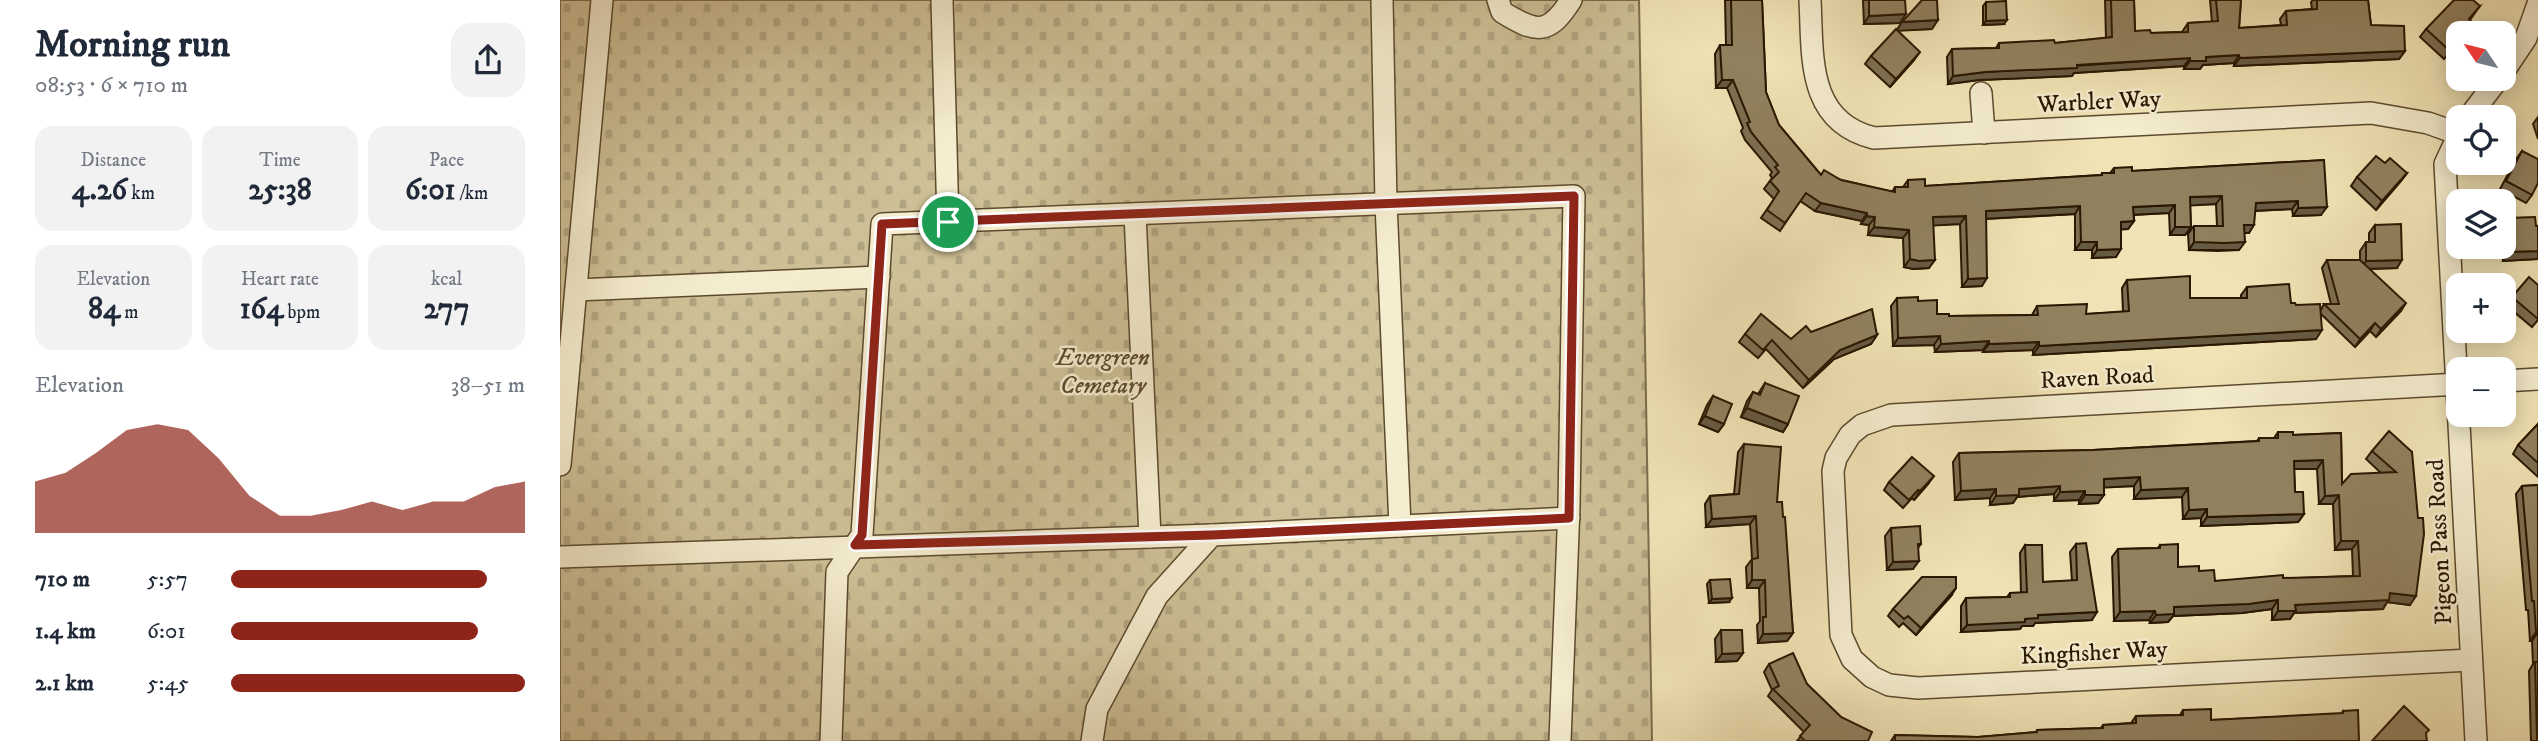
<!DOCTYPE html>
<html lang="en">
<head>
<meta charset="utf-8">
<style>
	body { margin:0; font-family:"IM FELL DW Pica",serif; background:#f2f2f3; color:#1f2937; height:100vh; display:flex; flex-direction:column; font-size:26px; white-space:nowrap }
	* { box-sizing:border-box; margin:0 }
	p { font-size:23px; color:#747a83 }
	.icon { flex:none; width:38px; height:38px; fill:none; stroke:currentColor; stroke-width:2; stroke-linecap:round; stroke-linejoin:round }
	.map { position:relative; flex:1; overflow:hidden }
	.drawer { display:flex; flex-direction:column; background:#fff; width:560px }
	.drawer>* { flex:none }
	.needle { width:46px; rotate:305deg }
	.tools { position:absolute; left:1886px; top:21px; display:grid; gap:14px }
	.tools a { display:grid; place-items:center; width:70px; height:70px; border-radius:14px; background:#fff; box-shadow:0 4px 18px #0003; font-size:35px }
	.pin { position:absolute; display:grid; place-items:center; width:60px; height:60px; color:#fff; margin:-30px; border:4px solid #fff; border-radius:50%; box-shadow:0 2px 7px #0007 }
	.round { display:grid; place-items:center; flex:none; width:74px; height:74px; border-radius:21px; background:#f2f2f3 }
	.summary { display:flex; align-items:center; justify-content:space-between; height:119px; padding:0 35px }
	h1 { font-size:38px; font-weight:700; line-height:52px }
	.metrics { display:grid; grid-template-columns:repeat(3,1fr); gap:10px; height:119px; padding:7px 35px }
	.metrics div { display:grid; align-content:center; border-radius:18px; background:#f2f2f3; text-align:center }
	.metrics b { font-size:30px; font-weight:700 }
	.metrics small { font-size:19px; font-weight:400 }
	.metrics p { font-size:19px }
	.chart { height:196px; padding:14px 35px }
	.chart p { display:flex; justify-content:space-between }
	.chart svg { width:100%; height:126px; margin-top:7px; fill:#8f2418; opacity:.7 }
	ul { padding:0 35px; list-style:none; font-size:23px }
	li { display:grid; grid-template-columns:112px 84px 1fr; align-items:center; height:52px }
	li i { height:18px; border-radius:9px; background:#8f2418 }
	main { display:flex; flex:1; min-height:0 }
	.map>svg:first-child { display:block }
	.cemetery { fill:url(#cemetery-stones); stroke:#7c6c4c; stroke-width:2 }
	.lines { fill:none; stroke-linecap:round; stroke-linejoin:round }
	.minor-casing { stroke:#5c4a2e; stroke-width:24 }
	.minor { stroke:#f5edcf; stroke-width:21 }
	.wall { fill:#7d6f52; stroke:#2a1701; stroke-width:2 }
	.shaded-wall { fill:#665a42; stroke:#2a1701; stroke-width:2 }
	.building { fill:#91815f; stroke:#2a1701; stroke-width:2 }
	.route-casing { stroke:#fff; stroke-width:14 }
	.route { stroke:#8f2418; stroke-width:9 }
	.labels { text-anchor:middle; stroke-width:5; stroke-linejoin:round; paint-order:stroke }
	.street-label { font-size:24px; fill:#2a1701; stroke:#f5edcf }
	.park-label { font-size:24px; font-style:italic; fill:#5b4a2e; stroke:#f5edcf }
</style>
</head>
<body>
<main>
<section class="drawer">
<div class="summary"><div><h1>Morning run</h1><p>08:53 · 6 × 710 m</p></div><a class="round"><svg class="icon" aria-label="share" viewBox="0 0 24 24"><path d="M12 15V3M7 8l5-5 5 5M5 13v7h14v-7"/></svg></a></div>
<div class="metrics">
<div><p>Distance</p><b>4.26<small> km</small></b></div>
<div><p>Time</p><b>25:38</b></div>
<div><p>Pace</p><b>6:01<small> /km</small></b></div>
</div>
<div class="metrics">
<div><p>Elevation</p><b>84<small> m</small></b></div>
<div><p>Heart rate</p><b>164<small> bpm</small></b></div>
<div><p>kcal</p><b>277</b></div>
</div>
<div class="chart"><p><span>Elevation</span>38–51 m</p>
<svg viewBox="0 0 160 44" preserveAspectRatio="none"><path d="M0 44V26L10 23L20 16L30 8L40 6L50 8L60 18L70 31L80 38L90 38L100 36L110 33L120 36L130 33L140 33L150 28L160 26V44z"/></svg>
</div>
<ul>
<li><b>710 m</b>5:57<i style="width:87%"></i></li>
<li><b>1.4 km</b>6:01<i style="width:84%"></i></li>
<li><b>2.1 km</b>5:45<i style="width:100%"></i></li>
</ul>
</section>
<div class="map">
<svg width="1978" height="741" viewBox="0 0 1978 741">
	<defs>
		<pattern id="cemetery-stones" width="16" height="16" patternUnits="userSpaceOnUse" patternTransform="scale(1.75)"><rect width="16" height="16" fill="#cec096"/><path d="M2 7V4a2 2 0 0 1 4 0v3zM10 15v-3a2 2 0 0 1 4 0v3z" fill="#b1a480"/></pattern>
	</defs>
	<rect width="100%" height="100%" fill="#f0e3b5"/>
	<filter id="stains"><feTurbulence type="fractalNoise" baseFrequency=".00286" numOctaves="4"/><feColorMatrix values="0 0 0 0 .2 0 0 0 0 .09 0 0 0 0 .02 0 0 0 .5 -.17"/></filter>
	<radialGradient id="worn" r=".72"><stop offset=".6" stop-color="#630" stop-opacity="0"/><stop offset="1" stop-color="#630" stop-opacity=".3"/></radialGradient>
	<!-- cemetery -->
	<path class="cemetery" d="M0 0H1079L1092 741H0Z"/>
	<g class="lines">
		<!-- minor casing -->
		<g class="minor-casing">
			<g id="minor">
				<path d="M382 0 388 222"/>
				<path d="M822 0 826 203 840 526"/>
				<path d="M938 0 942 12C975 32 988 37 1011 0"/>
				<path d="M1250 0C1253 56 1246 121 1314 138L1811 113 1868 123 1899 134"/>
				<path d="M1944 71 1966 38 1978 4"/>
				<path d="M1421 93 1424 133"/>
				<path d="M1909 117 1938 79"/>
				<path d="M1899 134 1885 164 1916 741"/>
				<path d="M575 214 590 537"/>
				<path d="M16 290 319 277"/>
				<path d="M1944 381 1978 379"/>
				<path d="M1899 384 1331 415 1302 425 1290 435 1276 458 1273 471 1281 635 1292 659 1312 677 1329 685 1358 688 1911 660"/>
				<path d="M0 465 42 0"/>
				<path d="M0 557 652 535"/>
				<path d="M271 741 277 572 302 535 322 224 1014 196 1009 506 1000 741"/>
				<path d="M532 741 537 709 597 596 652 535 1009 518"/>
			</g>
		</g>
		<!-- minor -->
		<use href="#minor" class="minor"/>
	</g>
	<!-- wall -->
	<g class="wall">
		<path d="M1165 0H1202L1206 92 1219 125 1261 175 1332 192 1335 187H1343L1348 180 1365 186 1541 175 1542 173H1550L1554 168 1572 171 1764 160 1761 215 1733 216 1732 209 1695 211 1689 233H1684L1679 250 1658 251 1629 250 1628 234 1634 226H1657L1656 204 1630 205 1631 227 1625 235H1610L1609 213 1574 215V221L1568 229H1561L1556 257 1532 258V250H1515V214L1426 219 1422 286 1402 287 1400 224 1373 225 1369 268 1353 269 1344 267 1343 238 1308 235 1309 225 1301 224 1302 221 1255 211 1240 201 1220 231 1201 218 1214 199 1204 189 1212 178 1210 175 1212 172 1185 140 1181 131 1183 128 1167 88H1156L1155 54 1160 45H1166Z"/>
		<path d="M1303 0H1345L1340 23 1304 24Z"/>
		<path d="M1545 0H1574L1575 31 1591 33 1622 32 1628 23 1652 22 1650 0H1681L1679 28 1721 25 1720 19 1726 11 1752 9 1751 2 1753 0H1808L1811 25 1845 51 1839 59 1674 66V63L1643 65 1640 69H1624V66L1514 73 1512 76 1419 80 1388 84 1387 57 1392 49 1436 48 1439 43H1495L1546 38Z"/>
		<path d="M1426 2 1444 24 1423 25V6Z"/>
		<path d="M1920 6 1910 20 1899 40 1884 59 1860 37 1866 29Z"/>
		<path d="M1372 29 1337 30 1354 60 1330 87 1305 64 1311 56 1336 30Z"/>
		<path d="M1978 117V139L1973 124Z"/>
		<path d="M1962 151 1972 195 1966 203 1940 189 1956 159Z"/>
		<path d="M1847 173 1816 210 1791 186 1797 177Z"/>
		<path d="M1947 218 1978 226V259L1943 261 1942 247H1944V222Z"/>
		<path d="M1815 225 1837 268 1810 269 1841 311 1816 337 1810 331 1795 347 1761 314 1756 339 1473 355V350L1423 352V350L1375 352 1374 345 1333 346 1331 306 1337 298 1358 301 1377 314 1389 316 1472 315 1477 306 1526 314 1563 312 1562 288 1567 280 1630 298H1681V295L1687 287 1736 305 1761 310 1764 304H1771L1762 268 1767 260H1800V251L1806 242H1809V233Z"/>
		<path d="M1978 285V320L1972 327 1946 305 1952 297Z"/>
		<path d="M1251 332 1317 335 1311 344 1274 359 1243 388 1206 349 1198 358 1179 342 1185 334 1231 339Z"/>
		<path d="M1205 383 1228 424 1223 432 1181 417 1187 401 1193 392 1198 394Z"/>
		<path d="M1153 396 1164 424 1158 432 1139 424 1147 405Z"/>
		<path d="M1978 424V477L1953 454 1958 445Z"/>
		<path d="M1718 432 1733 435 1781 433 1782 484 1821 473 1806 459 1812 451 1852 452 1850 605 1827 602 1823 609 1734 613 1730 619 1712 620V609L1682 613 1613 616 1608 622 1590 623 1589 620 1554 621 1552 557 1558 549 1598 548 1600 545 1618 567 1639 571 1655 581 1793 576 1792 549 1775 550 1773 504H1759L1757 469H1734L1735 492 1744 514 1738 522 1641 526V518L1623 519 1622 497 1574 499V486L1544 487 1538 503 1519 504V500L1494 501V494L1457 497 1453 503 1430 505V498L1395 500 1393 462 1399 453 1533 450 1697 441 1699 438H1714Z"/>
		<path d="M1184 444 1217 502 1223 517 1233 633 1227 641 1198 643 1197 625 1200 621 1199 588H1187L1186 567 1192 559 1190 524 1146 527 1145 504 1150 496 1174 494 1178 452Z"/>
		<path d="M1329 482 1368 484 1354 500 1352 498 1343 508 1324 490Z"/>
		<path d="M1978 485V741H1971L1969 671 1973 664 1972 641H1970L1968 610H1966L1956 494 1962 486Z"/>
		<path d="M1331 528 1361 544 1358 548 1353 569 1327 570 1325 536Z"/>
		<path d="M1516 544 1532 620 1475 623 1473 626H1462L1460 629 1401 632V606L1406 598 1447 597 1450 593H1461L1460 553 1465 545 1483 582 1512 581 1510 552Z"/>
		<path d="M1150 580 1169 602 1149 603 1147 584Z"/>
		<path d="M1391 596 1356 635 1343 623 1339 627 1328 616 1333 609Z"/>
		<path d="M1161 630 1183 653 1177 661 1156 662 1155 639Z"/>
		<path d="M1209 664 1247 684 1281 717 1308 741H1237L1244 732 1208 696 1212 690 1204 672Z"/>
		<path d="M1623 710 1651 720 1781 714 1783 711 1799 741H1331L1335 735 1418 737 1476 732 1477 730 1541 728 1543 725 1571 723 1576 716 1620 715Z"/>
	</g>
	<!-- shaded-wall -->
	<g class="shaded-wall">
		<path d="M1346 14 1340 23 1304 24 1309 16Z"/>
		<path d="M1378 20 1372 29 1336 31 1342 22Z"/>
		<path d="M1447 20 1444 24 1423 25 1426 21Z"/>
		<path d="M1845 51 1839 59 1674 66 1680 58Z"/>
		<path d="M1360 52 1354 60 1330 87 1336 79Z"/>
		<path d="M1679 55 1674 63 1643 65 1640 69H1624L1630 61 1646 57Z"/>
		<path d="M1630 58 1624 66 1514 73 1512 76 1419 80 1388 84 1393 76 1425 72Z"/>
		<path d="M1162 80H1173L1167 88H1156Z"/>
		<path d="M1847 173 1841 181 1816 210 1822 201Z"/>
		<path d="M1662 196 1656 204 1624 206 1630 197Z"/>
		<path d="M1738 201 1732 209 1690 211 1696 203Z"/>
		<path d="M1261 203 1307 213 1302 221 1255 211Z"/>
		<path d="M1615 205 1609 213 1568 215 1573 207Z"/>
		<path d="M1520 206 1515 214 1421 219 1426 211Z"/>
		<path d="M1767 207 1761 215 1733 216 1738 208Z"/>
		<path d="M1307 216 1315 217 1309 225 1301 224Z"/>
		<path d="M1406 216 1400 224 1367 226 1373 217Z"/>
		<path d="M1574 221 1568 229 1555 230 1561 222Z"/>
		<path d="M1684 225H1694L1689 233H1679Z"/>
		<path d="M1314 227 1349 230 1343 238 1308 235Z"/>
		<path d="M1615 227H1631L1625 235H1610Z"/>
		<path d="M1521 242H1537L1532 250H1515Z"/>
		<path d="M1634 242H1685L1679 250H1629Z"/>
		<path d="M1561 249 1556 257 1532 258 1537 250Z"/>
		<path d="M1978 251V259L1943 261 1948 252Z"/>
		<path d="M1350 259 1375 260 1369 268 1353 269 1344 267Z"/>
		<path d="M1842 260 1837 268 1801 269 1806 261Z"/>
		<path d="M1427 278 1422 286 1402 287 1408 279Z"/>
		<path d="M1846 303 1841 311 1816 337 1821 329Z"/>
		<path d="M1815 323 1810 331 1795 347 1800 339Z"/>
		<path d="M1762 330 1756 339 1473 355 1479 346Z"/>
		<path d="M1317 335 1311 344 1274 359 1243 388 1249 380 1280 350Z"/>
		<path d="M1380 336 1374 345 1333 346 1338 338Z"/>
		<path d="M1429 341 1423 350 1375 352 1381 344Z"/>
		<path d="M1479 342 1473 350 1423 352 1429 344Z"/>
		<path d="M1187 408 1228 424 1223 432 1181 417Z"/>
		<path d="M1145 416 1164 424 1158 432 1139 424Z"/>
		<path d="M1763 460 1757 469H1728L1734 461Z"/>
		<path d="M1374 476 1368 484 1354 500 1360 491Z"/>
		<path d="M1580 477 1574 486 1538 488 1544 479Z"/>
		<path d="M1500 486 1494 494 1457 497 1453 503 1430 505 1436 496 1459 489Z"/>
		<path d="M1628 488 1622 497 1574 499 1581 490Z"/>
		<path d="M1436 489 1430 498 1395 500 1401 491Z"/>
		<path d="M1525 491 1519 500 1494 501 1500 492Z"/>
		<path d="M1525 495H1544L1538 503 1519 504Z"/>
		<path d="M1779 495 1773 504H1759L1765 496Z"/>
		<path d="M1647 509 1641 518 1623 519 1629 510Z"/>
		<path d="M1744 514 1738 522 1641 526 1647 517Z"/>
		<path d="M1196 516 1190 524 1146 527 1152 519Z"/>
		<path d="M1781 541H1798L1792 549 1775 550Z"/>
		<path d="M1359 561 1353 569 1327 570 1333 562Z"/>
		<path d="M1192 580H1205L1199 588H1187Z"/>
		<path d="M1396 588 1391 596 1356 635 1361 628Z"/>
		<path d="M1830 593 1856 596 1850 605 1827 602 1823 609 1734 613 1730 619 1712 620 1718 611 1735 605Z"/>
		<path d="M1172 598 1169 602 1149 603 1152 599Z"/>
		<path d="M1718 600 1712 609 1682 613 1613 616 1608 622 1590 623 1596 615 1614 607Z"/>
		<path d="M1595 611 1589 620 1554 621 1560 612Z"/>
		<path d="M1537 612 1532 620 1475 623 1473 626H1462L1460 629 1401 632 1407 625 1465 619 1478 615Z"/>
		<path d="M1976 632H1978L1972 641H1970Z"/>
		<path d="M1233 633 1227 641 1198 643 1203 634Z"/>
		<path d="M1183 653 1177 661 1156 662 1162 654Z"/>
	</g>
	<!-- building -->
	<g class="building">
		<path d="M1171 0H1202L1206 92 1219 125 1261 175 1264 170 1281 180 1335 192V187H1348V180L1365 179V186L1542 175V173H1554V168L1572 167V171L1764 160 1767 207 1738 208V201L1696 203 1694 225H1684L1685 242 1664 243 1634 242V226H1663L1662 196 1630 197 1631 227H1615V205L1573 207 1574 221 1561 222V249L1537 250V242H1521L1520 206 1426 211 1427 278 1408 279 1406 216 1373 217 1375 260 1359 261 1350 259 1349 230 1314 227 1315 217 1307 216V213L1261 203 1246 193 1225 223 1207 210 1219 191 1210 181 1219 172 1215 167 1218 165 1191 132 1187 123 1190 122 1173 80H1162L1160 45H1172Z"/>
		<path d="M1309 0H1345L1346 14 1309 16Z"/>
		<path d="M1362 0H1377L1378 20 1342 22Z"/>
		<path d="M1551 0H1574L1575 31 1590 30 1591 33 1628 32V23L1658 21 1656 0H1681L1679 28 1727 25 1726 11 1757 9V0H1808L1811 25 1844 26 1845 51 1680 58 1679 55 1646 57V61H1630V58L1517 65V68L1425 72 1393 76 1392 49 1439 48V43L1494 40 1495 43 1552 37Z"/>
		<path d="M1894 0H1913L1920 6 1909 19 1912 22 1903 33H1899V39L1890 51 1866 29Z"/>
		<path d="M1446 1 1447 20 1426 21V2Z"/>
		<path d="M1336 29 1360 52 1336 79 1311 56Z"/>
		<path d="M1962 151 1978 159V183L1972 195 1946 181Z"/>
		<path d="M1816 156 1825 163 1830 158 1847 173 1822 201 1797 177Z"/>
		<path d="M1975 217 1976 226H1978V251L1948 252 1947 218Z"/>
		<path d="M1841 224 1842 260 1806 261V242H1815V225Z"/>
		<path d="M1767 260H1800L1846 303 1821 329 1815 323 1800 339 1764 304H1779Z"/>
		<path d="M1630 276V298H1687V287L1729 284 1731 303H1735L1736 305 1760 304 1762 330 1479 346V342L1429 344V341L1381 344 1380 336 1338 338 1337 298 1358 297V301L1377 300V314H1389V316L1478 315 1477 306 1527 304 1526 314 1569 311 1567 280Z"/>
		<path d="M1969 277 1978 285V319L1952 297Z"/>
		<path d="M1312 309 1317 335 1280 350 1249 380 1212 340 1203 350 1185 334 1201 314 1231 339 1246 326 1251 332Z"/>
		<path d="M1205 383 1239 396 1228 424 1187 408 1193 392 1200 395Z"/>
		<path d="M1153 396 1172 404 1164 424 1145 416Z"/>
		<path d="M1978 424V463L1958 445Z"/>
		<path d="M1829 431 1852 452 1858 518H1863L1864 534 1856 596 1830 593 1829 600 1735 605 1736 611H1718V600L1689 604 1614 607V614L1596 615 1595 611 1560 612 1558 549 1600 548V545L1618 544V567L1639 566V571L1654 570 1655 581 1723 575V578L1800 576 1798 541H1781L1779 495 1765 496 1763 460 1734 461 1735 492H1743L1744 514 1647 517V509L1629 510 1628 488 1581 490 1580 477 1544 479V495H1525V491L1500 492V486L1459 489V495L1436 496V489L1401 491 1399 453 1533 450 1699 441V438H1718V432H1733V435L1781 433 1782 484 1791 474 1836 472 1812 451Z"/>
		<path d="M1184 444 1221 447 1217 502H1222L1223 517H1225L1233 633 1203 634V617H1206L1205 580H1192V559L1198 558 1196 516 1152 519 1150 496 1179 494Z"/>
		<path d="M1352 457 1374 476 1360 491 1358 490 1349 500 1329 482Z"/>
		<path d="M1978 485V632H1976L1974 601H1972L1962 486Z"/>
		<path d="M1360 526 1361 544H1358L1359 561 1333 562 1331 528Z"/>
		<path d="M1526 543 1537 612 1478 615V618L1465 619V622L1407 625 1406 598 1450 597V593L1467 592 1465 545H1482L1483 582 1517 580 1516 544Z"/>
		<path d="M1362 577H1396V588L1361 628 1348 616 1344 619 1333 609Z"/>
		<path d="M1170 579 1172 598 1152 599 1150 580Z"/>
		<path d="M1161 630H1182L1183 653 1162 654Z"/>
		<path d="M1233 653 1247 684 1281 717 1312 732 1308 741H1243L1244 740 1240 736 1250 725 1213 689 1219 686 1209 664Z"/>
		<path d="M1975 662H1978V741H1977Z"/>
		<path d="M1844 706 1869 730 1866 733 1867 741H1812Z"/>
		<path d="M1651 709V720L1783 713V711L1798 710 1799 741H1335V735L1418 737 1477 732V730L1543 728V725L1576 723V716L1623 715V710Z"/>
	</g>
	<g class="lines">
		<!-- route casing -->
		<g class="route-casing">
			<path id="route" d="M1014 196 1009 518 652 535 295 545 302 535 322 224Z"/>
		</g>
		<!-- route -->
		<use href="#route" class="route"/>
	</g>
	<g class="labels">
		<!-- street labels -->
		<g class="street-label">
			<text transform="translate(1539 101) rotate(-3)" y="8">Warbler Way</text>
			<text transform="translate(1537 377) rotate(-3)" y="8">Raven Road</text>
			<text transform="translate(1879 542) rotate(-93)" y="8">Pigeon Pass Road</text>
			<text transform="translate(1534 652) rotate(-3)" y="8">Kingfisher Way</text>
		</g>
		<!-- park labels -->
		<g class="park-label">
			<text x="543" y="365">Evergreen<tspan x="543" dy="28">Cemetary</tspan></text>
		</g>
	</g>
	<rect width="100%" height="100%" filter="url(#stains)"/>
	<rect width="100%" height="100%" fill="url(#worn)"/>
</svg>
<div class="tools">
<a><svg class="needle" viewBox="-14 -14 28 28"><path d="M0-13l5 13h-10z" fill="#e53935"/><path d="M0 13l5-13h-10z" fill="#747a83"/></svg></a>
<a><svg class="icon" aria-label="locate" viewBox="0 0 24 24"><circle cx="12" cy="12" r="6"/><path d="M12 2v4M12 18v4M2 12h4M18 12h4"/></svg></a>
<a><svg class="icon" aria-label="layers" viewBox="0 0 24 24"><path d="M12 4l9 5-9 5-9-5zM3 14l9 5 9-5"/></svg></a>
<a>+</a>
<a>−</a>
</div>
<div class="pin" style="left:388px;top:222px;background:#1e9e55"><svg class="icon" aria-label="arrive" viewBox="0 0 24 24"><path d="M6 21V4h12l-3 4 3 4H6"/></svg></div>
</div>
</main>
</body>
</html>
